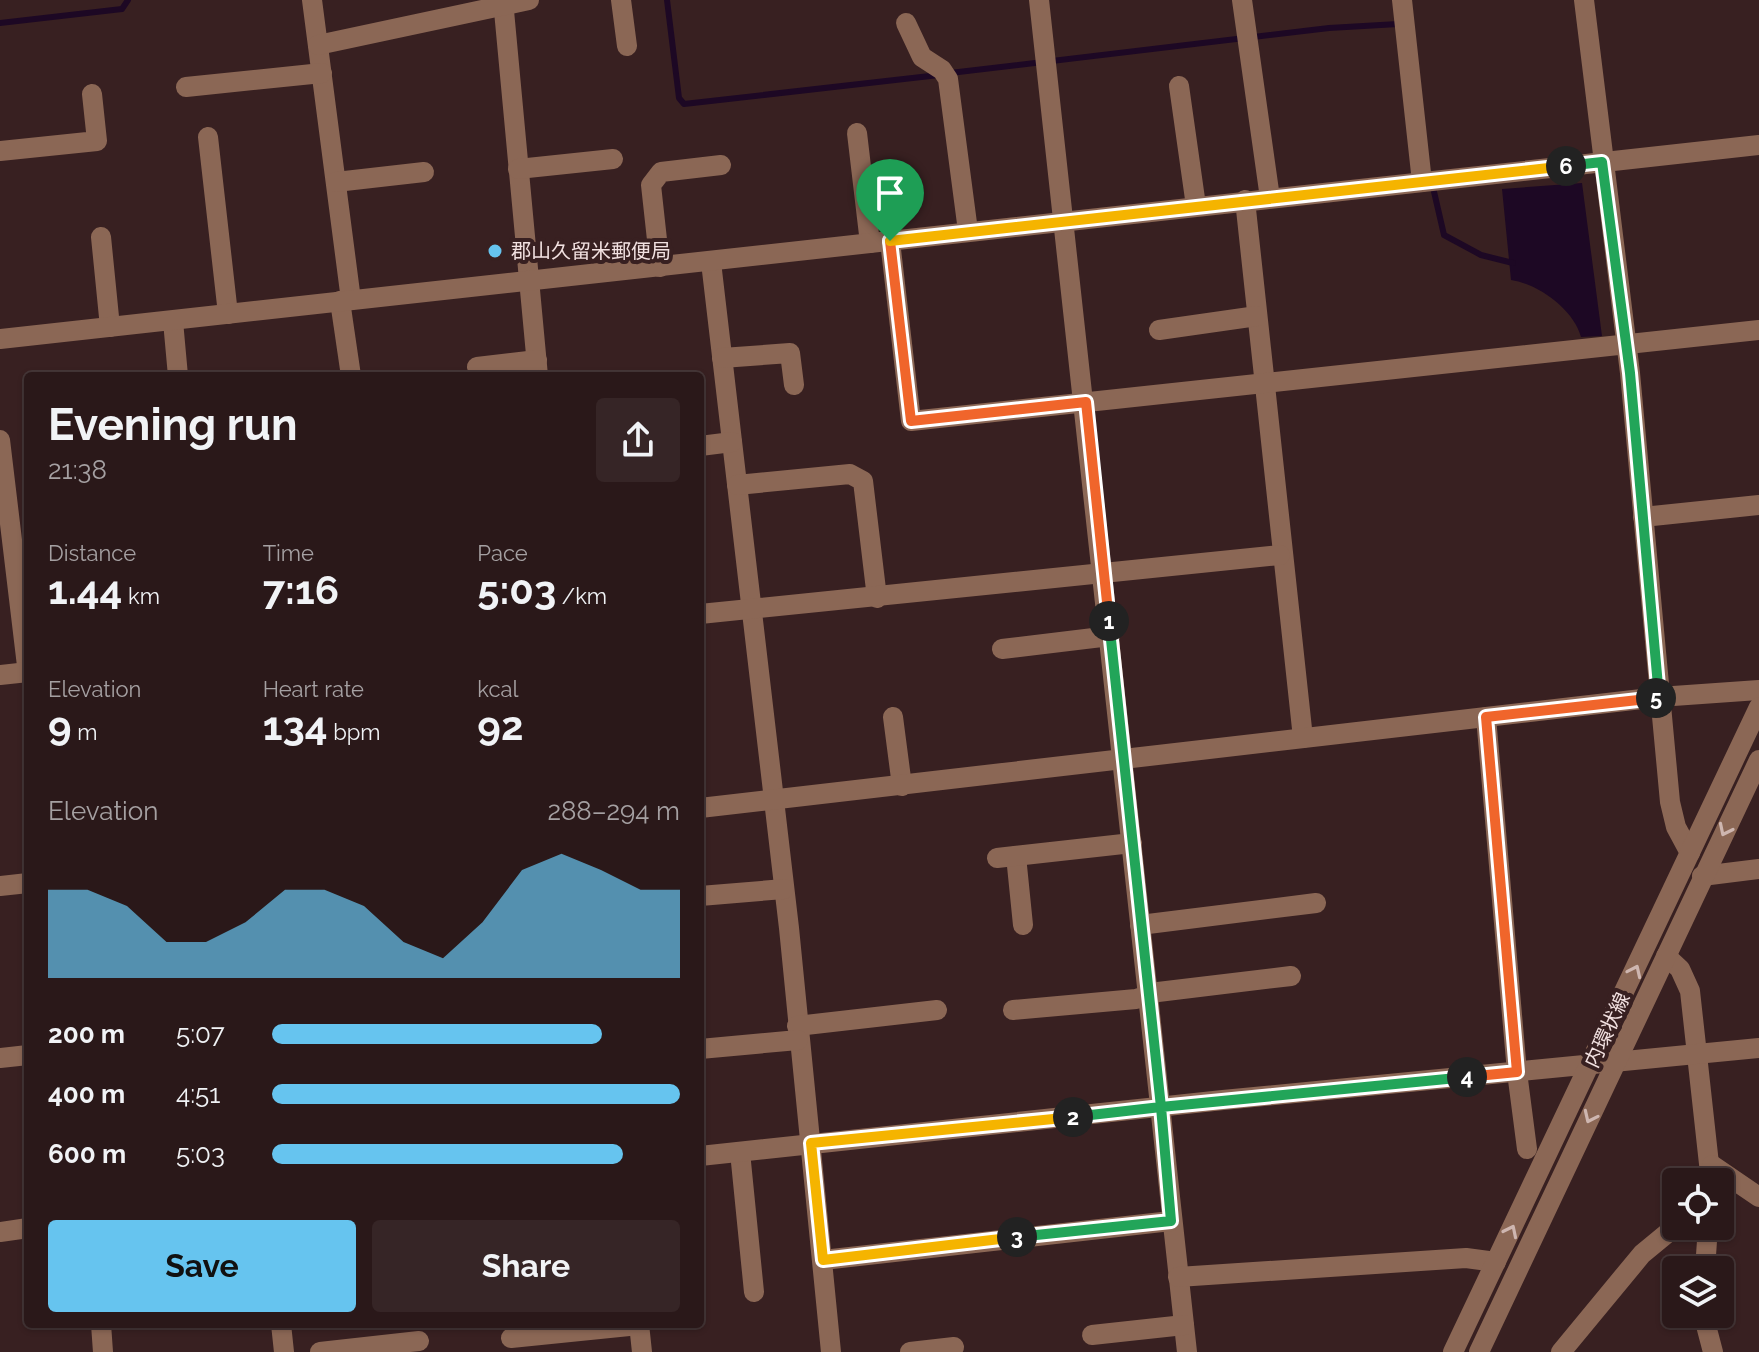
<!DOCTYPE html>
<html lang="en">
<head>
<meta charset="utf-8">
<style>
	body { margin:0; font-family:Raleway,"Noto Sans JP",sans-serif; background:#362526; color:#f1f3f6; height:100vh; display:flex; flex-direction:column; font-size:30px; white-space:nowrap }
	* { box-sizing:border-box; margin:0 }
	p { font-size:26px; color:#a5a0a2 }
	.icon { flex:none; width:44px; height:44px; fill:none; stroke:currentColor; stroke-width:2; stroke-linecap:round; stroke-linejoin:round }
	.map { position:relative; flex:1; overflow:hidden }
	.drawer { position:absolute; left:24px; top:372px; width:680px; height:956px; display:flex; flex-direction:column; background:#2a1819; border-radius:8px; box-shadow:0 2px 6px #0004,0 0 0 2px #463738 }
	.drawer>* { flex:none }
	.buttons { position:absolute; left:1662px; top:1168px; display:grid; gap:16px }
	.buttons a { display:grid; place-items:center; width:72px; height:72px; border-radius:8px; background:#2a1819; box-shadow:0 2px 6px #0004,0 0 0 2px #463738; font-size:40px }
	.pin { position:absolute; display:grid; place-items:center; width:68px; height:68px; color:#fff; margin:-82px -34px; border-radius:50% 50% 50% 0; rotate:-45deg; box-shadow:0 0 8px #0007 }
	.pin .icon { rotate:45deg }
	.km { position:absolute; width:40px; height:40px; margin:-20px; border-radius:50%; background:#222; color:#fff; font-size:22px; line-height:40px; text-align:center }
	.round { display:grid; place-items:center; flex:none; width:84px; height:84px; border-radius:8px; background:#362526 }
	.headline { display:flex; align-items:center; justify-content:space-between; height:136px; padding:0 24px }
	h1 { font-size:44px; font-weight:700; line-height:60px }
	.stats { display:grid; grid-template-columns:repeat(3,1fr); gap:12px; height:136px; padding:8px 24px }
	.stats div { display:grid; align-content:center }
	.stats b { font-size:40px; font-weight:700 }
	.stats small { font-size:22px; font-weight:400 }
	.stats p { font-size:22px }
	.chart { height:224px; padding:16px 24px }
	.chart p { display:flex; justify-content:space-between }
	.chart svg { width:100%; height:144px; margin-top:8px; fill:#66c4ef; opacity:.7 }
	.cta { display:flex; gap:16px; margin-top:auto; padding:16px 24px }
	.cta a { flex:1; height:92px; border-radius:8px; background:#66c4ef; color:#111; font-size:32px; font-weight:700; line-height:92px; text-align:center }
	.cta a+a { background:#362526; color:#f1f3f6 }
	ul { padding:0 24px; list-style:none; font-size:26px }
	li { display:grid; grid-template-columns:128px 96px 1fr; align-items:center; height:60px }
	li i { height:20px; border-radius:10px; background:#66c4ef }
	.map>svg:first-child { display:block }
	.water { fill:#1d0824 }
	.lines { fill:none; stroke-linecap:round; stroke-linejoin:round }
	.stream { stroke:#1d0824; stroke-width:6 }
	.minor { stroke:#8b6755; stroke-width:20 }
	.oneway { stroke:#ceb6b0 }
	.split-1-casing { stroke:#fff; stroke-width:16 }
	.split-2-casing { stroke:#fff; stroke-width:16 }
	.split-3-casing { stroke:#fff; stroke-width:16 }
	.split-4-casing { stroke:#fff; stroke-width:16 }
	.split-5-casing { stroke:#fff; stroke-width:16 }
	.split-6-casing { stroke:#fff; stroke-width:16 }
	.split-7-casing { stroke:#fff; stroke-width:16 }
	.split-1 { stroke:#f0652b; stroke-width:10 }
	.split-2 { stroke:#22a559; stroke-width:10 }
	.split-3 { stroke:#f5b400; stroke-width:10 }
	.split-4 { stroke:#22a559; stroke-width:10 }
	.split-5 { stroke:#f0652b; stroke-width:10 }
	.split-6 { stroke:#22a559; stroke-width:10 }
	.split-7 { stroke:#f5b400; stroke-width:10 }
	.poi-dot { fill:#66c4ef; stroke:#382021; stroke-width:3 }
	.labels { text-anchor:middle; stroke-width:8; stroke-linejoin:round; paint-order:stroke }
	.poi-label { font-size:20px; fill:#f2e1e1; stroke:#382021; text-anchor:start }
	.street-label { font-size:20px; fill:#f2e1e1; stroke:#382021 }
</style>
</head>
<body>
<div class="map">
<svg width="1759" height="1352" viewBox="0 0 1759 1352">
	<rect width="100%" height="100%" fill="#382021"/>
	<!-- water -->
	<path class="water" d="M1582 183 1602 336 1581 337C1574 310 1539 284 1511 280L1502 189Z"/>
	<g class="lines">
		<!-- stream -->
		<g class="stream">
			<path d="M667 0 679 98 684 104 939 75"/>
			<path d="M0 23 122 9 128 0"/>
			<path d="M950 73 1329 28 1398 24"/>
			<path d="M1432 183 1444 235 1481 255 1513 263"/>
		</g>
		<!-- minor -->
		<g class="minor">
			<path d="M312 0 351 300"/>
			<path d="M503 0 538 376"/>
			<path d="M621 0 627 46"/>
			<path d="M1039 0 1187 1352"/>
			<path d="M1242 0 1270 198"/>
			<path d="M1402 0 1422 182"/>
			<path d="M1584 0 1630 373 1670 802 1676 827 1690 853"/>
			<path d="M906 23 922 57 942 70 948 79 968 231"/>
			<path d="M318 45 529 0"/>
			<path d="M1179 86 1196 206"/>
			<path d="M186 87 322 73"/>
			<path d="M857 133 870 243"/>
			<path d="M208 137 228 314"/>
			<path d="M0 151 97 141 92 94"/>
			<path d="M518 169 613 159"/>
			<path d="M336 182 424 172"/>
			<path d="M1245 200 1303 738"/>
			<path d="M101 237 110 327"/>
			<path d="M890 241 911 421 1759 330"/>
			<path d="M711 262 789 928 831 1352"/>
			<path d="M660 267 651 185 661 172 721 165"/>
			<path d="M340 301 351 376"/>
			<path d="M173 321 178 376"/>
			<path d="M1159 330 1257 316"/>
			<path d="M0 339 1759 145"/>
			<path d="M722 358 790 353 794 385"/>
			<path d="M477 367 537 360"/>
			<path d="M0 440 28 674"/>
			<path d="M700 446 732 442"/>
			<path d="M737 485 850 474 863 481 877 598"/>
			<path d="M1643 517 1759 505"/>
			<path d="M700 614 1280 555"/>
			<path d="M1002 649 1110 636"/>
			<path d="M0 675 28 672"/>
			<path d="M893 717 902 786"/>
			<path d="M1486 717 1517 1072 1527 1149"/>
			<path d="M700 808 1659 697 1759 690"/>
			<path d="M1016 856 1023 925"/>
			<path d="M997 858 1132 843"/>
			<path d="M1702 876 1759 869"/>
			<path d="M0 886 28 883"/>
			<path d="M700 896 784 889"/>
			<path d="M1140 925 1316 903"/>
			<path d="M1666 956 1680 969 1690 991 1711 1182"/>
			<path d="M1013 1010 1136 999 1158 992 1291 976"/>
			<path d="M797 1026 937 1010"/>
			<path d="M700 1049 798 1040"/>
			<path d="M0 1058 28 1055"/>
			<path d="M740 1152 754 1292"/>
			<path d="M700 1156 1223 1100 1759 1048"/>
			<path d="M1712 1165 1759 1197"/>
			<path d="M0 1232 28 1228"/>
			<path d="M823 1260 1171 1221"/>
			<path d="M1705 1270 1708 1226"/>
			<path d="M1178 1277 1466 1258 1496 1262"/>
			<path d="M1703 1314 1713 1352"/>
			<path d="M101 1324 103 1352"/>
			<path d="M281 1324 284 1352"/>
			<path d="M639 1324 642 1352"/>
			<path d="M1092 1335 1184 1325"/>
			<path d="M511 1338 639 1325"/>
			<path d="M320 1352 419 1341"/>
			<path d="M910 1352 954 1347"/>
			<path d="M1453 1352 1759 707"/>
			<path d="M1479 1352 1759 760"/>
			<path d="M1561 1352 1642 1254 1676 1226"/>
		</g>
	</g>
	<!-- one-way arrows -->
	<defs><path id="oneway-chevron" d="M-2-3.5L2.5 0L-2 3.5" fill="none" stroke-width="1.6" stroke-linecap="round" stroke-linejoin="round" transform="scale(2)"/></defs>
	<g class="oneway">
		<use href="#oneway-chevron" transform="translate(1725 830) rotate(116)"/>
		<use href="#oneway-chevron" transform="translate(1635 971) rotate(-65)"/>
		<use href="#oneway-chevron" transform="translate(1590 1117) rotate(115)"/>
		<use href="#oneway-chevron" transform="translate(1511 1231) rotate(-64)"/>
	</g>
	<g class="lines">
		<!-- split-1 casing -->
		<g class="split-1-casing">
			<path id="split-1" d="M890 241 911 421 1086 402 1109 621"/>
		</g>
		<!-- split-2 casing -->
		<g class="split-2-casing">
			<path id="split-2" d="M1073 1117 1161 1107 1109 621"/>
		</g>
		<!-- split-3 casing -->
		<g class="split-3-casing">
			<path id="split-3" d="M1017 1237 823 1260 811 1143 1073 1117"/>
		</g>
		<!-- split-4 casing -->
		<g class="split-4-casing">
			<path id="split-4" d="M1017 1237 1171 1221 1161 1107 1467 1077"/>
		</g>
		<!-- split-5 casing -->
		<g class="split-5-casing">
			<path id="split-5" d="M1467 1077 1517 1072 1486 717 1656 698"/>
		</g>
		<!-- split-6 casing -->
		<g class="split-6-casing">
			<path id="split-6" d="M1566 166 1602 162 1630 373 1659 697 1656 698"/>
		</g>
		<!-- split-7 casing -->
		<g class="split-7-casing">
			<path id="split-7" d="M890 241 1566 166"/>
		</g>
		<!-- split-1 -->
		<use href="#split-1" class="split-1"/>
		<!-- split-2 -->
		<use href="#split-2" class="split-2"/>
		<!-- split-3 -->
		<use href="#split-3" class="split-3"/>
		<!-- split-4 -->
		<use href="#split-4" class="split-4"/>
		<!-- split-5 -->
		<use href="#split-5" class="split-5"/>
		<!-- split-6 -->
		<use href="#split-6" class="split-6"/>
		<!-- split-7 -->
		<use href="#split-7" class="split-7"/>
	</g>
	<!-- markers -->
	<circle class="poi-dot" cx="495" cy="251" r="8"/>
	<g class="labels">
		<!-- poi labels -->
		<g class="poi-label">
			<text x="511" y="258">郡山久留米郵便局</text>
		</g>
		<!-- street labels -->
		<g class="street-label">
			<text transform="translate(1607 1030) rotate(-65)" y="7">内環状線</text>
		</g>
	</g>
</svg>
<div class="buttons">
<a><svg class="icon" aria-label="locate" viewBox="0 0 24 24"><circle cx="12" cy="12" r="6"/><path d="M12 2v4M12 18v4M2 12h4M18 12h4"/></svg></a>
<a><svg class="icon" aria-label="layers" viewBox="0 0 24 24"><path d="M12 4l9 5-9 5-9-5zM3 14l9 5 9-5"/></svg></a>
</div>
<div class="pin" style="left:890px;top:241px;background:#1e9e55"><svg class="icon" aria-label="arrive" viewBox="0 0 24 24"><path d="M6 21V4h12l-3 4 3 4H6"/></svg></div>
<b class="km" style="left:1109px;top:621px">1</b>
<b class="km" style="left:1073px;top:1117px">2</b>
<b class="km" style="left:1017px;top:1237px">3</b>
<b class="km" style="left:1467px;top:1077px">4</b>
<b class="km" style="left:1656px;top:698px">5</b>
<b class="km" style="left:1566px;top:166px">6</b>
<section class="drawer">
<div class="headline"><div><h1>Evening run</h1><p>21:38</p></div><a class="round"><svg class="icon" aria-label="share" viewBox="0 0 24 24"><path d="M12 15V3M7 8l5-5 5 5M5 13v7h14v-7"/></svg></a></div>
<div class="stats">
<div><p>Distance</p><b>1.44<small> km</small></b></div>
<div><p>Time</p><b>7:16</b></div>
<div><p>Pace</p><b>5:03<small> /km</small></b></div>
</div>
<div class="stats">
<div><p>Elevation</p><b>9<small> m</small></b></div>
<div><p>Heart rate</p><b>134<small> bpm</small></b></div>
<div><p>kcal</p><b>92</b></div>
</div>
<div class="chart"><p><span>Elevation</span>288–294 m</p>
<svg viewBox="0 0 160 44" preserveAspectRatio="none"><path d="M0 44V17L10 17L20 22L30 33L40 33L50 27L60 17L70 17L80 22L90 33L100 38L110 27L120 11L130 6L140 11L150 17L160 17V44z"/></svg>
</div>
<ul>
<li><b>200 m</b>5:07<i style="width:81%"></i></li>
<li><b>400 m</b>4:51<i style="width:100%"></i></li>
<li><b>600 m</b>5:03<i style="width:86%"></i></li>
</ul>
<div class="cta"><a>Save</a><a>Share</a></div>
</section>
</div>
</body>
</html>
